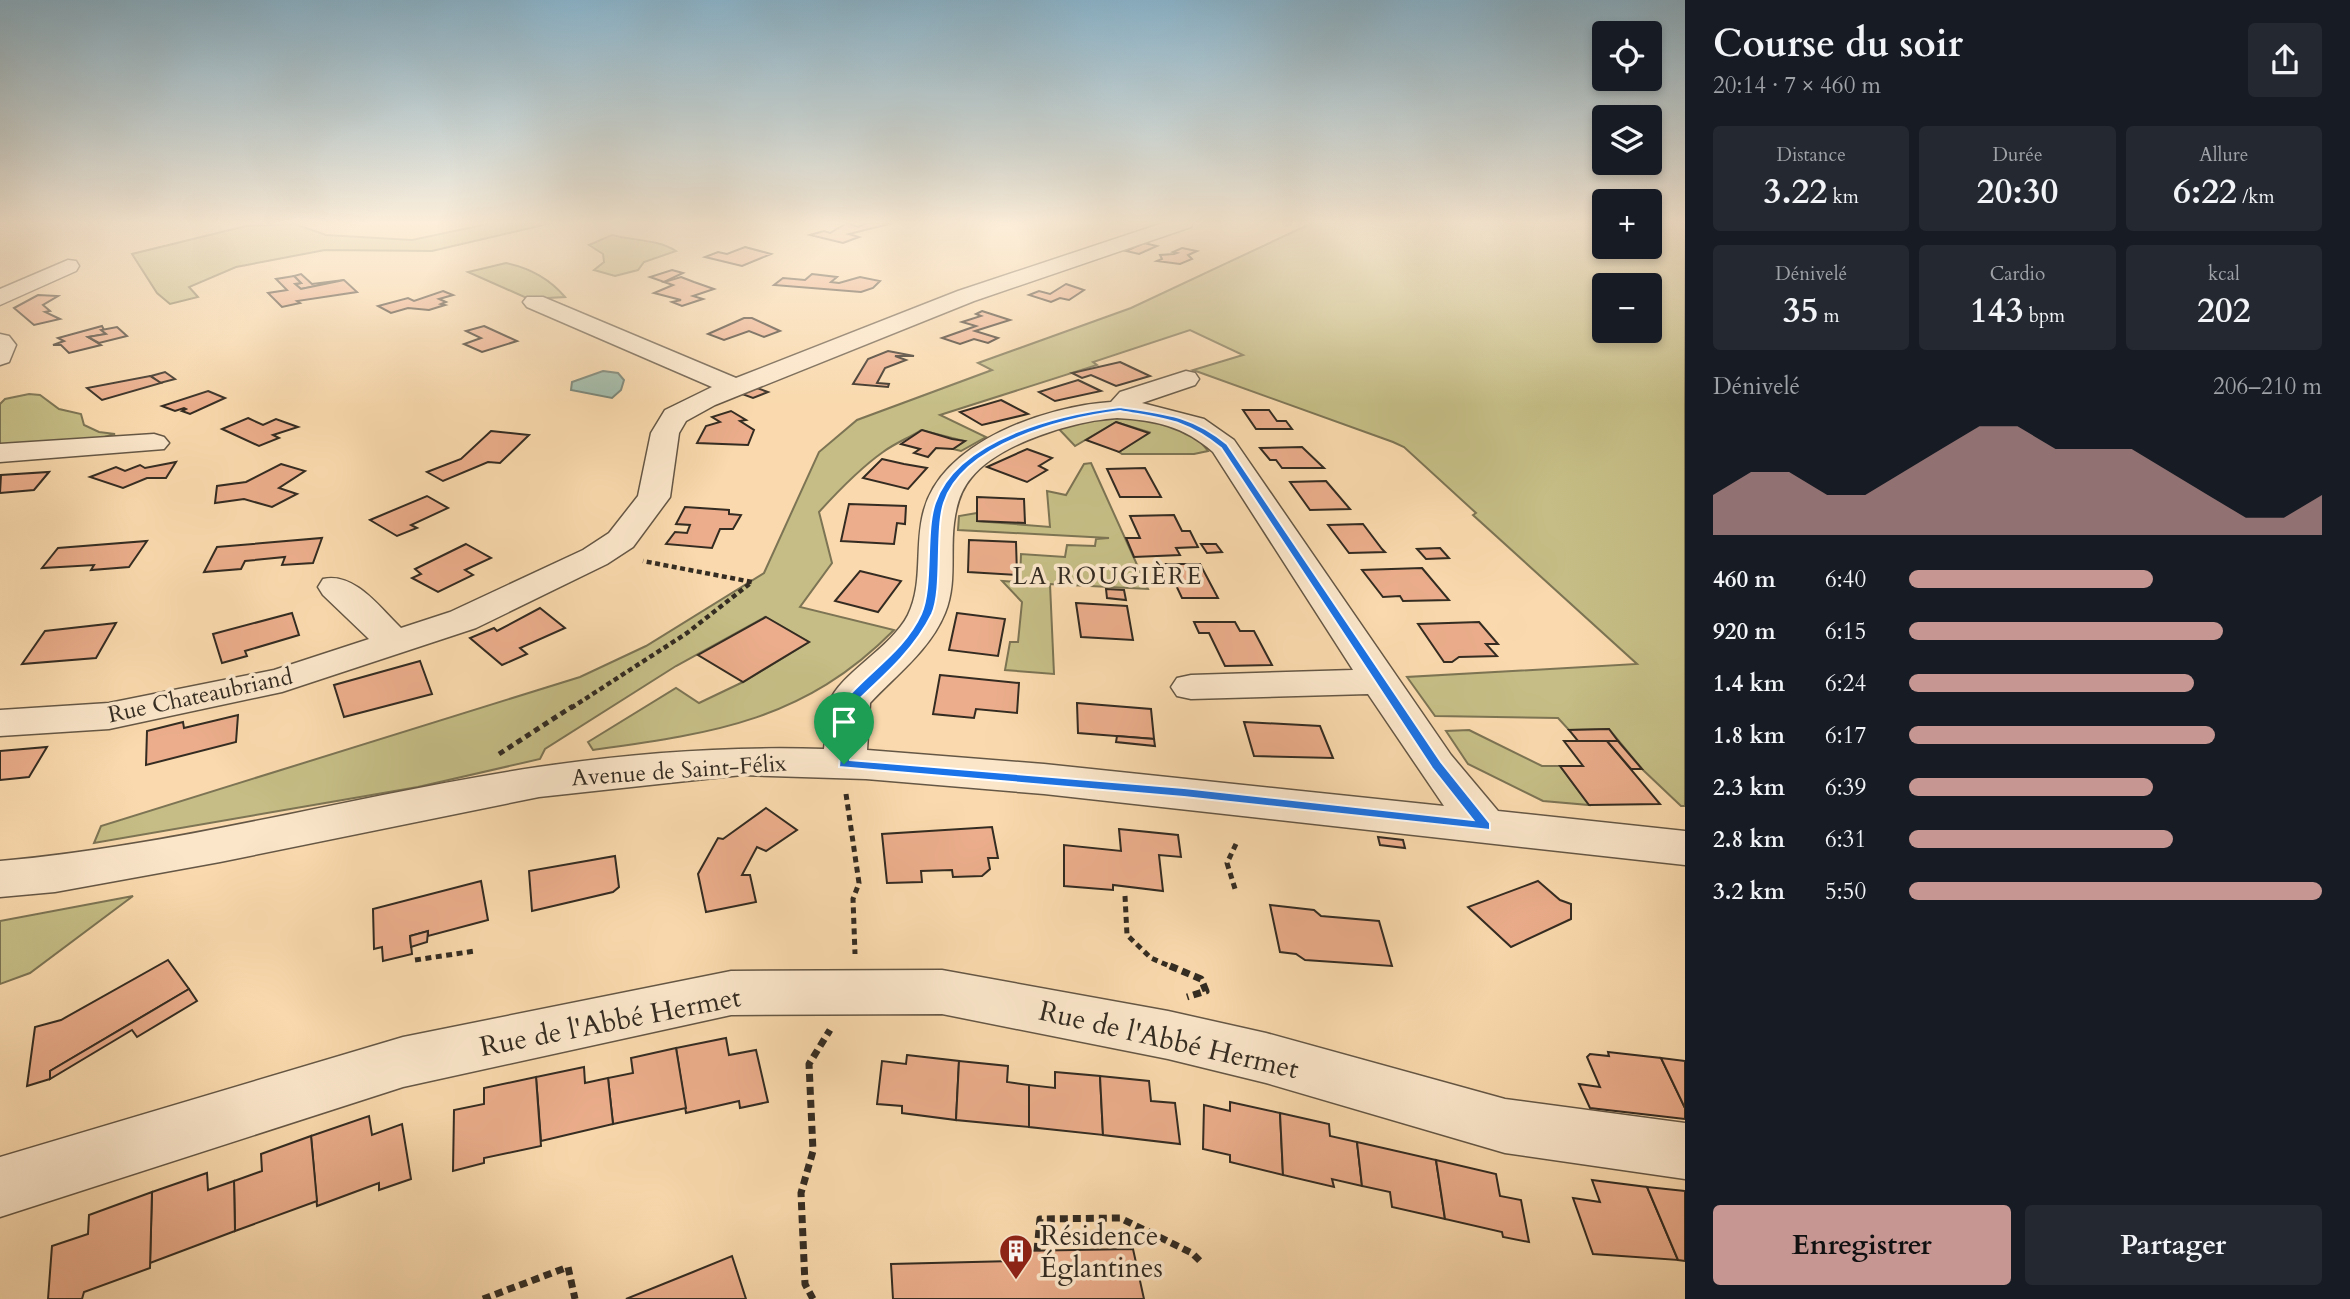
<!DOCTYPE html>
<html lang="fr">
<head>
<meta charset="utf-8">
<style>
	body { margin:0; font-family:Cardo,serif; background:#242831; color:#f1f3f6; height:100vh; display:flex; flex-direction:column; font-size:26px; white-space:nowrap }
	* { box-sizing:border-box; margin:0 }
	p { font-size:23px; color:#9ea1a6 }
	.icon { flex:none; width:38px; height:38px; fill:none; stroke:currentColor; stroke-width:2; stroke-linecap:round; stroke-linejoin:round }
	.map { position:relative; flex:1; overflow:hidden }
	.drawer { display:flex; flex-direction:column; background:#171b24; width:665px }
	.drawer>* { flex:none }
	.tools { position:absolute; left:1592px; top:21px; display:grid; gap:14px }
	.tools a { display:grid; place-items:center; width:70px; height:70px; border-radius:7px; background:#171b24; box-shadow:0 4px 10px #0003; font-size:35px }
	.pin { position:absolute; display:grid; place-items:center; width:60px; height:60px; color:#fff; margin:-72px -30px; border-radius:50% 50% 50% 0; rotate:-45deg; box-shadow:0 0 7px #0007 }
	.pin .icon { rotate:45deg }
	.round { display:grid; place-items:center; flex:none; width:74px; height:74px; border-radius:7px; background:#242831 }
	.summary { display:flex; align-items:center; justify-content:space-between; height:119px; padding:0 28px }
	h1 { font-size:38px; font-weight:700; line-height:52px }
	.metrics { display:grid; grid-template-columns:repeat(3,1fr); gap:10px; height:119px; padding:7px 28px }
	.metrics div { display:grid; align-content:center; border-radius:7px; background:#242831; text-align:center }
	.metrics b { font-size:35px; font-weight:700 }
	.metrics small { font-size:19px; font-weight:400 }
	.metrics p { font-size:19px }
	.chart { height:196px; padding:14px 28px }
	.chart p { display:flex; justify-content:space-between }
	.chart svg { width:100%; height:126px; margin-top:7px; fill:#c59692; opacity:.7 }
	.action { display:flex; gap:14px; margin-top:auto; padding:14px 28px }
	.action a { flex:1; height:80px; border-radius:7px; background:#c59692; color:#111; font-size:28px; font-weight:700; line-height:80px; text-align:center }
	.action a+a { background:#242831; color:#f1f3f6 }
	ul { padding:0 28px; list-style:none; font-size:23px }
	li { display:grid; grid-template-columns:112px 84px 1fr; align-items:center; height:52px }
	li i { height:18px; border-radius:9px; background:#c59692 }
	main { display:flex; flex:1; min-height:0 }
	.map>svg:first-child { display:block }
	.green { fill:#c5bd85; stroke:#7c7454; stroke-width:2; fill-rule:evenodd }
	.water { fill:#9ebaaa; stroke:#748174; stroke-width:2 }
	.building { fill:#ebad8b; stroke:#342c22; stroke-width:2 }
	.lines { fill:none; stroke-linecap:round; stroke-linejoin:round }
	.minor-casing { stroke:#655745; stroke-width:3 }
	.path-far2 { stroke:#342c22; stroke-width:4.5; stroke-dasharray:5 3.5; stroke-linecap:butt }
	.path-far1 { stroke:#342c22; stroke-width:5; stroke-dasharray:6 4.5; stroke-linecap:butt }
	.path { stroke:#342c22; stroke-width:7; stroke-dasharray:8 5; stroke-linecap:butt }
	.minor { fill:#fbe6ca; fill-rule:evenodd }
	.route { fill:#1a73e8; stroke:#fff; stroke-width:2; fill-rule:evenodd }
	.labels { text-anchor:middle; stroke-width:7; stroke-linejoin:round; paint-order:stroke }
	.street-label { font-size:23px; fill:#342c22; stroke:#fbe6ca }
	.neighbourhood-label { font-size:24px; letter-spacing:2px; fill:#342c22; stroke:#fbe6ca }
	.near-street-label { font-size:28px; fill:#342c22; stroke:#fbe6ca }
	.near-poi-label { font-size:28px; fill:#342c22; stroke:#fbe6ca; text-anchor:start }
</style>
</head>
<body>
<main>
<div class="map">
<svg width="1685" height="1299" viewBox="0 0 1685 1299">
	<rect width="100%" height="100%" fill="#f9d9ad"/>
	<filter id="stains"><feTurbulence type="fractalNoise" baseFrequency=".00286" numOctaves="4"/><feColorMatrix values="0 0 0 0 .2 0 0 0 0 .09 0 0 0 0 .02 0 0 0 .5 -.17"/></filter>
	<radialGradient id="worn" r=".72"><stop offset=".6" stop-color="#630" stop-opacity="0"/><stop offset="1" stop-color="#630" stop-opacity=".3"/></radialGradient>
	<!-- green -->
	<g class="green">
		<path d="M492 223H552L432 251 325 250 236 267 189 287 198 297 170 304 157 293 132 254 246 226 295 224 326 235 412 240Z"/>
		<path d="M1312 223H1605V247H1650V223H1685V806H1681L1642 769 1609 729 1569 730 1558 718 1435 716 1407 677 1637 664 1473 515 1476 513 1404 447 1393 442 1193 370 1243 355 1190 330 1093 362 1097 365 940 415 986 437 961 451 953 449 964 441 921 430C909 438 895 443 883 452 859 469 839 490 819 512L832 563 800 607 894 630C804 721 714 733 593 750L588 742 676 688 699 703 743 682 809 642 765 617 676 666 545 749 540 759 418 787 94 843 101 826 580 677 646 646 764 573 819 452 857 420 992 370 978 363 1131 308ZM1605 285H1650V331H1605Z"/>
		<path d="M612 235C634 241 657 239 676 251L644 262 638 270 615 276 594 270 604 262 603 254 589 245Z"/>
		<path d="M506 263C530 268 549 278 565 297L529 299 468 272Z"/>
		<path d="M29 394 40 395 59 409 81 414 84 425 99 432 115 434 94 440 0 446V404L5 399Z"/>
		<path d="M1109 416C1143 420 1186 420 1208 451L1194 454H1122L1119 452 1149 432 1116 422 1075 446 1058 428Z"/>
		<path d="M1091 463 1148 589 1050 584 1054 674 1005 670 1010 642H1018L1022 602 1002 581 1020 582 1021 554 1065 557 1067 545 1095 546 1096 539 1109 538 958 530 959 516 977 513V521L1050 527 1047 491 1066 495 1084 464Z"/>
		<path d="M1469 730 1542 766H1560L1589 805 1543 801 1468 764 1446 731Z"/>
		<path d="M133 896 30 973 0 984V921Z"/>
	</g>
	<!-- water -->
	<path class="water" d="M603 371 618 373 624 380 621 390 612 398 571 390 572 382Z"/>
	<!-- building -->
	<g class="building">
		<path d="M847 223 858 227 867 223H893L849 234 859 237 843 243 810 235 824 231 830 233Z"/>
		<path d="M1144 243 1157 246 1139 254 1126 251Z"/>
		<path d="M745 247 771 254 742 266 705 257 718 252 727 254Z"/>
		<path d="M1182 248 1197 251 1188 255 1192 259 1180 264 1157 261 1162 259 1160 255 1174 254 1177 253 1173 252Z"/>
		<path d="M672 270 683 273 664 282 650 277Z"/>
		<path d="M301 274 312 284 344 280 301 289 295 284 301 283 294 276Z"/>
		<path d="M812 274 837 277 831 282 839 283 860 277 880 281 873 288 861 292 774 285 783 278 805 280Z"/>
		<path d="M294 276 301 283 295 284 301 289 344 280 357 292 297 301 300 303 282 307 268 293 287 290 276 279Z"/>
		<path d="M681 277 694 282 714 289 693 296 703 299 682 306 672 302 681 300 654 293 673 285 664 282Z"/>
		<path d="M1066 284 1084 290 1069 300 1060 298 1051 302 1029 295 1039 291 1050 294Z"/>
		<path d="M443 291 453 295 439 299 446 302 441 304 445 305 429 310 408 308 391 313 378 306 408 298 414 301Z"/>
		<path d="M38 295 58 296 43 305 50 311 45 312 60 319 34 325 14 308Z"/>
		<path d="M982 311 1010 320 975 331 998 338 988 343 974 339 960 344 942 338 976 326 962 322 981 316 976 314Z"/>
		<path d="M744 318H752L780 331 764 337 749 331 724 340 708 334Z"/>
		<path d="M102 326 106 334 88 337 101 345 69 353 61 345H53L64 341 58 338Z"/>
		<path d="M484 326 517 341 482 352 464 344 481 338 466 331Z"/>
		<path d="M117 327 127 336 99 343 88 337 106 334 101 330Z"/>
		<path d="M888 351 914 356H895L906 360 885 368 877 383 889 384 888 387 853 384 868 359Z"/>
		<path d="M1120 362 1150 376 1116 386 1091 375 1082 378 1072 373Z"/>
		<path d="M165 372 175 379 160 383 151 376Z"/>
		<path d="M150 376 161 383 102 400 87 388Z"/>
		<path d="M1078 380 1101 391 1055 401 1039 392Z"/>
		<path d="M757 388 768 392 753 398 742 394Z"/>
		<path d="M208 391 225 398 190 414 182 411 186 409 184 408 175 411 162 406Z"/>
		<path d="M1001 400 1028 414 982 425 960 412Z"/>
		<path d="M1243 410H1269L1277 421H1286L1292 429H1256Z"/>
		<path d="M731 411 746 420 740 421 754 430 748 445 697 443 706 426 720 422 712 417Z"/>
		<path d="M248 418 263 425 276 419 298 427 273 435 279 438 259 446 222 429Z"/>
		<path d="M1116 422 1149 433 1119 452 1086 440Z"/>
		<path d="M922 430 952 439 965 441 953 449 936 448 928 457 914 453 920 449 901 444Z"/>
		<path d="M491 431 529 435 500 463 488 462 443 481 427 472 461 459Z"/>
		<path d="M1302 447 1324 468H1282L1276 460H1270L1260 448Z"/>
		<path d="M1027 449 1052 458 1039 466 1047 470 1027 482 987 467Z"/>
		<path d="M882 459 904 464 927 468 908 489 863 478Z"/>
		<path d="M176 462 166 478H147L123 488 90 477 116 467 125 471 140 465 145 468Z"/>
		<path d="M281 464 305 471 279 488 297 494 272 507 244 499 215 503 217 486 246 482Z"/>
		<path d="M1145 468 1161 497H1120L1107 469Z"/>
		<path d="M49 472 34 490 0 493 1 475Z"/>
		<path d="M1326 481 1350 509 1310 510 1290 482Z"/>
		<path d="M427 496 448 508 411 525 417 528 397 536 370 520Z"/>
		<path d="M977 497 1024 499 1025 523 977 521Z"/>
		<path d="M849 504 906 506 905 524 897 523 894 544 841 541Z"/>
		<path d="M685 507 729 510V514L741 515 733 529H720L712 548 666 544 675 532 687 533 690 525 676 524Z"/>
		<path d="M1174 515 1182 531H1190L1198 547 1176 548 1180 555 1134 557 1126 538H1140L1130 516Z"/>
		<path d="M1363 524 1382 549 1385 552 1349 553 1328 525Z"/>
		<path d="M322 538 313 563 282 565 285 557 245 561 241 569 204 572 217 547Z"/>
		<path d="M969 540 1016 542 1017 575 968 572Z"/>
		<path d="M147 541 129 567 91 570 94 565 42 568 58 548Z"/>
		<path d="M466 544 491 558 465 570 473 575 438 592 412 578 421 574 415 569Z"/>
		<path d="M1201 544H1216L1222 552 1207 553Z"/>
		<path d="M1440 548 1449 558 1426 559 1417 549Z"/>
		<path d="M1166 564H1200L1218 598H1182Z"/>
		<path d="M1422 568 1449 600 1403 601 1400 596 1383 597 1362 570Z"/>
		<path d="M860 571 901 581 878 612 835 601Z"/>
		<path d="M1106 589 1124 590 1126 600 1107 598Z"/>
		<path d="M1076 603 1127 606 1133 640 1081 637Z"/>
		<path d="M540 608 565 628 520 648 527 654 502 665 470 638 494 628 497 631Z"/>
		<path d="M292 613 299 635 245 651 247 656 222 663 213 634Z"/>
		<path d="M957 613 1005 619 998 656 949 650Z"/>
		<path d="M766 617 809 642 743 682 698 655Z"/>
		<path d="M1194 622H1235L1240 631H1254L1272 665 1225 666 1209 633H1199Z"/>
		<path d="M1479 622 1498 644H1486L1497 656 1459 657 1452 662H1444L1418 624Z"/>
		<path d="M116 623 96 658 22 664 45 631Z"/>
		<path d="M420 661 432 694 344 717 334 685Z"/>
		<path d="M940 675 1019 683 1017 713 976 709 974 718 933 714Z"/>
		<path d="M1077 703 1151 709 1154 739 1078 733Z"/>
		<path d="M238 715 236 742 146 765 147 731 183 722 184 728Z"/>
		<path d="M1244 722 1320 726 1333 758 1254 756Z"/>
		<path d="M1609 729 1618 741H1578L1569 730Z"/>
		<path d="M1117 736 1154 739 1155 746 1116 742Z"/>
		<path d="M1564 741H1607L1660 804 1589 805 1560 766H1583Z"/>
		<path d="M1607 741H1618L1642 769H1631Z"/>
		<path d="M47 747 29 777 0 780V751Z"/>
		<path d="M766 808 797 830 766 851 757 847 742 875H750L756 902 706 912 698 874 718 838 723 839Z"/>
		<path d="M992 827 998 858H988L990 869 982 876 953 877 952 870 921 871 922 882 887 883 882 834Z"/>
		<path d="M1119 829 1178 835 1181 857 1159 855 1163 891 1113 885V890L1064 886V845L1121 851Z"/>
		<path d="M1378 837 1403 840 1405 848 1380 845Z"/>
		<path d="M615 856 619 887 613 892 532 911 529 871Z"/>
		<path d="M481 881 488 920 428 936V931L410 936 412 954 383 961 382 947 374 949 373 909Z"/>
		<path d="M1538 881 1560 900 1571 904V919L1511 947 1468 907Z"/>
		<path d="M1270 905 1314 910 1321 916 1379 921 1392 966 1305 960 1296 954 1280 952Z"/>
		<path d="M428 931 427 942 411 947 410 936Z"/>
		<path d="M168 960 189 989 50 1071V1079L27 1086 35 1027 61 1020Z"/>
		<path d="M189 989 197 1001 137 1037 132 1030 50 1079V1071Z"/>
		<path d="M726 1038 729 1055 756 1050 768 1102 740 1108 739 1101 686 1113 676 1048Z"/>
		<path d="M676 1048 686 1108 613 1124 608 1078 633 1073 631 1058Z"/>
		<path d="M1608 1052 1661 1058 1685 1108V1119L1590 1108 1579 1084 1600 1087 1587 1057 1590 1054 1609 1056Z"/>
		<path d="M907 1055 959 1061 956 1120 902 1113V1106L877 1104 882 1061 906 1064Z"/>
		<path d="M1661 1058 1685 1061V1108Z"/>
		<path d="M959 1061 1008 1066 1007 1082 1029 1085V1127L956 1120Z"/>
		<path d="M584 1067 585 1083 608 1078 613 1124 541 1141 536 1077Z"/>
		<path d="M1055 1072 1100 1076 1103 1135 1029 1127V1085L1055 1088Z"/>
		<path d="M1100 1076 1149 1081 1151 1101 1175 1103 1180 1144 1103 1135Z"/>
		<path d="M536 1077 541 1146 484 1158V1163L453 1171 454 1110 484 1104V1088Z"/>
		<path d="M1230 1102 1280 1113 1283 1175 1230 1162V1155L1203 1149 1204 1105 1230 1111Z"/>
		<path d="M1280 1113 1329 1124 1330 1136 1357 1142 1362 1186 1332 1179 1334 1187 1283 1175Z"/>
		<path d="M369 1116 372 1135 402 1124 411 1179 379 1190V1183L317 1206 311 1136Z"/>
		<path d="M311 1136 317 1201 235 1231 234 1181 262 1171 261 1154Z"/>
		<path d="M1357 1142 1436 1160 1445 1219 1392 1207 1390 1192 1362 1186Z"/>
		<path d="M1436 1160 1496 1174 1500 1196 1521 1200 1529 1242 1503 1237 1502 1232 1445 1219Z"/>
		<path d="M207 1173 208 1190 234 1181 235 1231 150 1263 152 1192Z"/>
		<path d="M1592 1180 1647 1187 1678 1260 1593 1254 1573 1198 1600 1202Z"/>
		<path d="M1647 1187 1685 1191V1261L1678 1260Z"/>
		<path d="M152 1192 150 1268 84 1292 82 1299H48L52 1246 88 1234 89 1215Z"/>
		<path d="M1133 1249 1144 1299H893L891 1264 1013 1261 1012 1251Z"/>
		<path d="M732 1256 746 1299H626L693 1272Z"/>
	</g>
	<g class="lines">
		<!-- minor casing -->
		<g class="minor-casing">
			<g id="minor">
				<path d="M1163 223H1193L1191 227 974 301 715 405 686 421 679 433 670 497 633 547 607 564 476 628 282 692 109 729 0 736V710L109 703 274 670 369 639 323 595 318 587 323 579C355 572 380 608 401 628L450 612 583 550 609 533 638 496 651 433 665 410 712 387 527 307 523 302 527 297H543L736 378 958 291Z"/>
				<path d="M68 260 76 261 79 266 76 271 0 305V289Z"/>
				<path d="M0 334 9 336 16 345 9 362 0 365Z"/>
				<path d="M1186 371 1195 373 1199 379 1195 385 1142 403 1204 419 1234 440 1451 755 1498 811 1685 831V865L1044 794 866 779 742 775 539 797 220 862 55 892 0 897V861C182 845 358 794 538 767 633 753 729 746 824 749 826 734 825 715 830 701 839 675 892 647 908 615 924 582 914 544 924 510 943 441 1047 406 1111 402L1120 392ZM1117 418C1154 420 1184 426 1213 452L1353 670 1191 675 1177 678 1171 687 1177 696 1191 699 1368 694 1444 806 1044 764 867 750 870 703C896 675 930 650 945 613 957 584 950 553 954 523 956 507 960 491 971 478 999 443 1074 421 1117 418Z"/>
				<path d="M154 434 164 437 169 443 164 449 0 462V444Z"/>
				<path d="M942 970 1168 1011 1266 1033 1505 1099 1685 1123V1179L1505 1153 1266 1083 1168 1059 942 1014 731 1015 403 1087 0 1217V1157L403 1037 731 971Z"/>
			</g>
		</g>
		<!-- path-far2 -->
		<path class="path-far2" d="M571 708 687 633 752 582 643 561"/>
		<!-- path-far1 -->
		<g class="path-far1">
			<path d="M499 754 573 706"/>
			<path d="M846 794 859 883 853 899 855 954"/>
			<path d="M1236 844 1227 863 1236 892"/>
			<path d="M1125 896 1127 935 1151 958 1174 968"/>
			<path d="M415 960 475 951"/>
		</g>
		<!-- path -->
		<g class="path">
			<path d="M1170 966 1201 979 1206 991 1187 997"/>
			<path d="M1037 1251 1040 1219 1120 1218 1192 1253 1203 1264"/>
			<path d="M483 1299 568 1267 575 1299"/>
			<path d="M813 1299 805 1284 801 1193 813 1151 809 1064 830 1030"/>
		</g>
		<!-- minor -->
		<use href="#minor" class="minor"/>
	</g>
	<!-- sky -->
	<linearGradient id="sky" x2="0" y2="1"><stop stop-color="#8ab6cf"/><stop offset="0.55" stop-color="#fceeda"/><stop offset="1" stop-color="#fceeda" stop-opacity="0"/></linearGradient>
	<rect width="1685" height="405" fill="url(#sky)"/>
	<!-- route -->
	<path class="route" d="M1120 407C1165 414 1191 415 1227 444L1441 762 1490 823V830L1184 797 839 767 844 701C869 671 904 651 921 614 933 588 925 531 935 503 957 438 1061 414 1120 407ZM1120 411C1163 419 1186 419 1221 448L1432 768 1473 820 1184 788 850 760 856 702C884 676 915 649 932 614 943 589 935 531 944 503 963 443 1065 418 1120 411Z"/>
	<!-- icons -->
	<defs>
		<g id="building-pin" transform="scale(1.75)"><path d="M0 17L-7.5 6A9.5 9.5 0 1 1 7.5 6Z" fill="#8f2418" stroke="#fbe6ca"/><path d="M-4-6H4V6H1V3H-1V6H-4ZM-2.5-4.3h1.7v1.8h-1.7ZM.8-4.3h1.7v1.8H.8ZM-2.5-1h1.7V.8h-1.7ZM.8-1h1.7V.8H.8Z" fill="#fff"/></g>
	</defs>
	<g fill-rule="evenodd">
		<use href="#building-pin" x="1016" y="1251"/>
	</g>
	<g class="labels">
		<!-- street labels -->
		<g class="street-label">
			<text transform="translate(200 695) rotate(-12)" y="8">Rue Chateaubriand</text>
			<text transform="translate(679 770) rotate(-4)" y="8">Avenue de Saint-Félix</text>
		</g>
		<!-- neighbourhood labels -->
		<g class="neighbourhood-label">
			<text x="1108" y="584">LA ROUGIÈRE</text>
		</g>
		<!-- near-street labels -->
		<g class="near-street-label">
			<text transform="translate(610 1021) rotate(-11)" y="10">Rue de l'Abbé Hermet</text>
			<text transform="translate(1169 1039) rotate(13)" y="10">Rue de l'Abbé Hermet</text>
		</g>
		<!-- near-poi labels -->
		<g class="near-poi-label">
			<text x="1040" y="1245">Résidence<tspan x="1040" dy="32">Églantines</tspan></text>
		</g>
	</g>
	<rect width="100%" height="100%" filter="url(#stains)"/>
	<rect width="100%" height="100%" fill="url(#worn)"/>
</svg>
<div class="tools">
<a><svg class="icon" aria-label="locate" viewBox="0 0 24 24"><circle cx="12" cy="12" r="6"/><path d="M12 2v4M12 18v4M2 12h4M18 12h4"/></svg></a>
<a><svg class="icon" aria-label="layers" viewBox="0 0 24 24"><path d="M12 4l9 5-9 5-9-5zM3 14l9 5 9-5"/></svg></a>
<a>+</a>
<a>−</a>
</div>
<div class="pin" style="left:844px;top:764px;background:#1e9e55"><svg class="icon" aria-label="arrive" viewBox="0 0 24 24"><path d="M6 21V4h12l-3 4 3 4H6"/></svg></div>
</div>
<section class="drawer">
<div class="summary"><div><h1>Course du soir</h1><p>20:14 · 7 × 460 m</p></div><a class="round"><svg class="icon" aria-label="share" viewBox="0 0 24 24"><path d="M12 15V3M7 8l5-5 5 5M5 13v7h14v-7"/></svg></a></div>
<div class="metrics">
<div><p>Distance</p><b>3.22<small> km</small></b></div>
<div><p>Durée</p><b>20:30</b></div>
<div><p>Allure</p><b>6:22<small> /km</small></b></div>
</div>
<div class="metrics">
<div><p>Dénivelé</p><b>35<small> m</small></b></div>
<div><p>Cardio</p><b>143<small> bpm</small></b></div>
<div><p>kcal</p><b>202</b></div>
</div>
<div class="chart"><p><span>Dénivelé</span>206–210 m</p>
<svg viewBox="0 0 160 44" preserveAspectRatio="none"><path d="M0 44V30L10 22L20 22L30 30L40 30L50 22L60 14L70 6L80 6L90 14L100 14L110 14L120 22L130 30L140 38L150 38L160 30V44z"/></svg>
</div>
<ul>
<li><b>460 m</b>6:40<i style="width:59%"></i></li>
<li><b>920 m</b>6:15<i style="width:76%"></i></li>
<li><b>1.4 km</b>6:24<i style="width:69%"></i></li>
<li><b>1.8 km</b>6:17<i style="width:74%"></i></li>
<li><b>2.3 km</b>6:39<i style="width:59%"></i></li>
<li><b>2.8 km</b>6:31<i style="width:64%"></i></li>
<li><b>3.2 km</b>5:50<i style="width:100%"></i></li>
</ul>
<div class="action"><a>Enregistrer</a><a>Partager</a></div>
</section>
</main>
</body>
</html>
